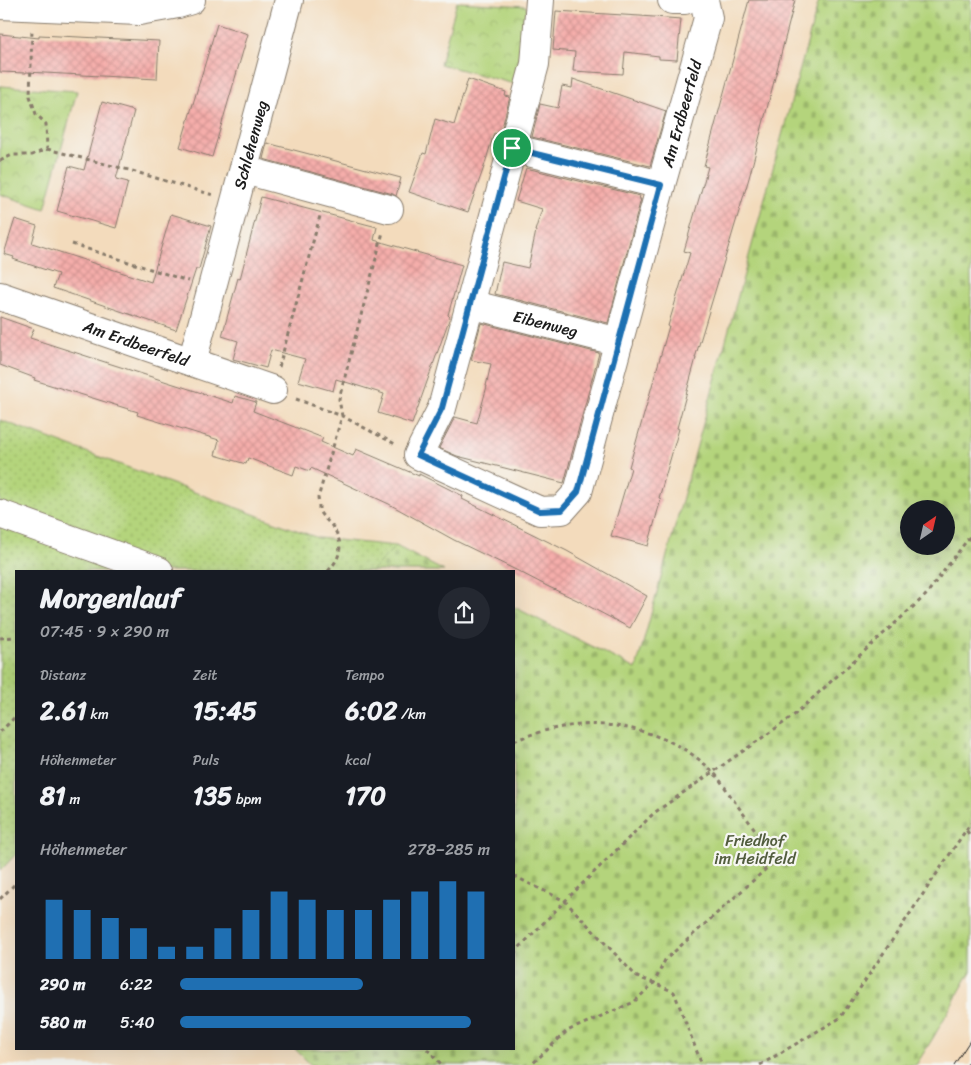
<!DOCTYPE html>
<html lang="de">
<head>
<meta charset="utf-8">
<style>
	body { margin:0; font-family:Sriracha,sans-serif; background:#242831; color:#f1f3f6; height:100vh; display:flex; flex-direction:column; font-size:19px; white-space:nowrap }
	* { box-sizing:border-box; margin:0 }
	p { font-size:16px; color:#9ea1a6 }
	.icon { flex:none; width:28px; height:28px; fill:none; stroke:currentColor; stroke-width:2; stroke-linecap:round; stroke-linejoin:round }
	.map { position:relative; flex:1; overflow:hidden }
	.sheet { position:absolute; left:15px; top:570px; width:500px; height:480px; display:flex; flex-direction:column; background:#171b24; border-radius:0px; box-shadow:0 5px 20px #0002 }
	.sheet>* { flex:none }
	.needle { width:32px; rotate:34deg }
	.tools { position:absolute; left:900px; top:500px; display:grid; gap:10px }
	.tools a { display:grid; place-items:center; width:55px; height:55px; border-radius:50%; background:#171b24; box-shadow:0 5px 20px #0002; font-size:25px }
	.pin { position:absolute; display:grid; place-items:center; width:42px; height:42px; color:#fff; margin:-21px; border:2px solid #fff; border-radius:50%; box-shadow:0 1px 5px #0007 }
	.round { display:grid; place-items:center; flex:none; width:52px; height:52px; border-radius:26px; background:#242831 }
	.overview { display:flex; align-items:center; justify-content:space-between; height:85px; padding:0 25px }
	h1 { font-size:28px; font-weight:700; line-height:38px }
	.stats { display:grid; grid-template-columns:repeat(3,1fr); gap:8px; height:85px; padding:5px 25px }
	.stats div { display:grid; align-content:center }
	.stats b { font-size:25px; font-weight:700 }
	.stats small { font-size:14px; font-weight:400 }
	.stats p { font-size:14px }
	.chart { height:140px; padding:10px 25px }
	.chart p { display:flex; justify-content:space-between }
	.chart svg { width:100%; height:90px; margin-top:5px; stroke:#1f6fb2; stroke-width:6 }
	ul { padding:0 25px; list-style:none; font-size:16px }
	li { display:grid; grid-template-columns:80px 60px 1fr; align-items:center; height:38px }
	li i { height:12px; border-radius:6px; background:#1f6fb2 }
	.map>svg:first-child { display:block }
	.cemetery { fill:url(#cemetery-stones); stroke:#68784c; fill-rule:evenodd }
	.park { fill:url(#park-crowns); stroke:#68784c }
	.garden { fill:url(#garden-dots); stroke:#68784c }
	.building { fill:url(#building-cross-hatch) }
	.lines { fill:none; stroke-linecap:round; stroke-linejoin:round }
	.minor-casing { stroke:#887c6c; stroke-width:30 }
	.path { stroke:#887c6c; stroke-width:3; stroke-dasharray:4 4; stroke-linecap:butt }
	.minor { stroke:#fff; stroke-width:28 }
	.tram { stroke:#1c1c1c; stroke-width:1 }
	.route-casing { stroke:#fff; stroke-width:10 }
	.route { stroke:#1f6fb2; stroke-width:6 }
	.labels { text-anchor:middle; stroke-width:4.5; stroke-linejoin:round; paint-order:stroke }
	.street-label { font-size:16px; fill:#1c1c1c; stroke:#f6f6f2 }
	.park-label { font-size:16px; fill:#515c3d; stroke:#f6f6f2 }
</style>
</head>
<body>
<div class="map">
<svg width="971" height="1065" viewBox="0 0 971 1065">
	<defs>
		<pattern id="cemetery-stones" width="16" height="16" patternUnits="userSpaceOnUse" patternTransform="scale(1.25)"><rect width="16" height="16" fill="#b4d47b"/><path d="M2 7V4a2 2 0 0 1 4 0v3zM10 15v-3a2 2 0 0 1 4 0v3z" fill="#9ab56a"/></pattern>
		<pattern id="park-crowns" width="20" height="18" patternUnits="userSpaceOnUse" patternTransform="scale(1.25)"><rect width="20" height="18" fill="#b4d47b"/><path d="M2 6a3 3 0 1 1 6 0M12 15a3 3 0 1 1 6 0" fill="none" stroke="#9ab56a"/></pattern>
		<pattern id="garden-dots" width="8" height="8" patternUnits="userSpaceOnUse" patternTransform="scale(1.25)"><rect width="8" height="8" fill="#b4d47b"/><path d="M2 2h.1M6 6h.1" fill="none" stroke="#9ab56a" stroke-width="1.8" stroke-linecap="round"/></pattern>
		<pattern id="building-cross-hatch" width="8" height="8" patternUnits="userSpaceOnUse" patternTransform="scale(1.25)"><rect width="8" height="8" fill="#f5adaa"/><path d="M0 0l8 8M0 8l8-8" fill="none" stroke="#d19492"/></pattern>
	</defs>
	<rect width="100%" height="100%" fill="#f6f6f2"/>
	<filter id="ink" filterUnits="userSpaceOnUse"><feTurbulence type="fractalNoise" baseFrequency=".02" numOctaves="2"/><feDisplacementMap in="SourceGraphic" scale="10" xChannelSelector="R" yChannelSelector="G"/><feConvolveMatrix kernelMatrix="1 2 1 2 8 2 1 2 1" color-interpolation-filters="sRGB"/></filter>
	<filter id="wash" filterUnits="userSpaceOnUse"><feTurbulence type="fractalNoise" baseFrequency=".0096" numOctaves="4" result="noise"/><feDisplacementMap in="SourceGraphic" scale="20" xChannelSelector="R" yChannelSelector="G"/><feGaussianBlur stdDeviation="1.12" result="paint"/><feColorMatrix in="noise" values="0 0 0 0 0 0 0 0 0 0 0 0 0 0 0 0 0 1.4 0 .05"/><feComposite in="paint" operator="in"/></filter>
	<g filter="url(#wash)">
		<rect width="100%" height="100%" fill="#f3dbbc"/>
		<!-- cemetery -->
		<g class="cemetery">
			<path d="M819 0H971V971L933 1038 916 1065H311L295 1049H514V607L636 669ZM909 509H946V546H909Z"/>
			<path d="M396 546 444 571H371Z"/>
		</g>
		<!-- park -->
		<g class="park">
			<path d="M457 2 526 6 530 24 518 85 440 64Z"/>
			<path d="M0 86 77 91 45 209 0 194Z"/>
		</g>
		<!-- garden -->
		<path class="garden" d="M0 420 318 538 396 546 371 571H16V854L0 871Z"/>
		<g id="blocks">
			<!-- building -->
			<g class="building">
				<path d="M749 0H795L749 178 695 358H696L677 428 679 429 659 498 661 499 648 546 611 536 631 468 629 467 669 326H668L690 253 684 251 708 167 704 166Z"/>
				<path d="M556 11 640 16 681 19 677 60 659 59V56L625 52 623 74 573 71 575 52 553 50Z"/>
				<path d="M217 24 248 34 212 157 180 147Z"/>
				<path d="M0 34 39 38V35L159 41 157 79 26 72V73L0 72Z"/>
				<path d="M468 79 506 92 505 96 510 97 500 135 494 133 484 167 468 212 409 192 423 153 426 154 435 119 454 125Z"/>
				<path d="M573 79 666 111 650 166 532 137 540 104 558 108 562 86 572 88Z"/>
				<path d="M102 102 134 111 116 179 128 182 116 228 57 211 69 166 84 170Z"/>
				<path d="M267 143 401 178 396 196 393 194 263 159Z"/>
				<path d="M526 168 640 196 639 199H641L608 323 495 294 502 262 528 268 536 231H535L542 209 516 201Z"/>
				<path d="M261 197 377 227 374 240 462 265 448 315 450 317 412 424 378 413 384 394 336 379 333 391 298 381 305 359 271 350 266 368 233 359 238 341 222 336 238 278 240 279Z"/>
				<path d="M171 214 211 226 199 269H196L176 330 53 288 58 274 13 259 14 257 4 254 15 219 37 226 32 243 151 282Z"/>
				<path d="M0 317 34 329 30 338 233 403 235 396 256 402 253 411 323 438 321 442 353 456 356 449 419 476V474L463 496 462 499 567 551 647 596 630 628 577 600 549 587 516 570 454 540 389 504 311 468 310 471 296 466 293 475 248 458 246 464 215 455 219 440 137 415 138 412 34 380 35 378 0 365Z"/>
				<path d="M481 323 599 353 564 483 457 456 439 448 455 417 477 423 487 386H486L491 364 471 360Z"/>
			</g>
		</g>
	</g>
	<g filter="url(#ink)">
		<use href="#blocks" fill-opacity="0" stroke="#887c6c" stroke-width="1"/>
		<g class="lines">
			<!-- minor casing -->
			<g class="minor-casing">
				<g id="minor">
					<path id="s1" d="M540 0 535 64 442 408 418 455 540 511 562 510 578 492 661 185 708 18 704 0"/>
					<path d="M672 0H685"/>
					<path d="M0 5 139 11 178 4 191 0"/>
					<path d="M512 148 661 185"/>
					<path d="M244 170 389 209"/>
					<path id="s2" d="M0 296 273 390"/>
					<path id="s3" d="M470 304 619 342"/>
					<path id="s4" d="M192 362 289 0"/>
					<path d="M0 514 159 571"/>
				</g>
			</g>
			<!-- path -->
			<g class="path">
				<path d="M47 149 129 170 213 195"/>
				<path d="M0 161 12 155H32L47 149 46 124 36 114 30 96 32 30"/>
				<path d="M72 244 188 281"/>
				<path d="M279 367 320 216"/>
				<path d="M296 399 342 416 397 445"/>
				<path d="M328 571C342 557 344 542 332 526 328 521 321 516 319 510 319 506 319 502 318 498L342 416 339 399 383 232"/>
				<path d="M0 638 16 637"/>
				<path d="M0 732 16 716"/>
				<path d="M514 741C528 735 542 731 557 728 610 717 673 732 712 771 720 779 726 789 732 798 747 819 762 839 777 859L665 960 654 983 634 1002 567 1031 531 1065"/>
				<path d="M966 830 971 823"/>
				<path d="M514 876 565 901 654 813 792 717 925 596 971 535"/>
				<path d="M0 899 16 883"/>
				<path d="M514 953 565 901 637 977 654 983 674 992 702 1065"/>
				<path d="M427 1049 442 1065"/>
				<path d="M760 1065 840 1018 966 830 971 837"/>
			</g>
			<!-- minor -->
			<use href="#minor" class="minor"/>
			<!-- tram -->
			<g class="tram">
				<path d="M954 1065 971 1039"/>
				<path d="M967 1065 971 1059"/>
			</g>
		</g>
	</g>
	<g class="lines" filter="url(#ink)">
		<!-- route casing -->
		<g class="route-casing">
			<path id="route" d="M512 148 661 185 578 492 562 510 540 511 418 455 442 408Z"/>
		</g>
		<!-- route -->
		<use href="#route" class="route"/>
	</g>
	<g class="labels">
		<!-- street labels -->
		<g class="street-label">
			<text dy="6" stroke="none"><textPath href="#s1" startOffset="1046">Am Erdbeerfeld</textPath></text>
			<text dy="6" stroke="none"><textPath href="#s4" startOffset="225">Schlehenweg</textPath></text>
			<text dy="6" stroke="none"><textPath href="#s3" startOffset="78">Eibenweg</textPath></text>
			<text dy="6" stroke="none"><textPath href="#s2" startOffset="144">Am Erdbeerfeld</textPath></text>
		</g>
		<!-- park labels -->
		<g class="park-label">
			<text x="755" y="846">Friedhof<tspan x="755" dy="18">im Heidfeld</tspan></text>
		</g>
	</g>
</svg>
<div class="tools">
<a><svg class="needle" viewBox="-14 -14 28 28"><path d="M0-13l5 13h-10z" fill="#e53935"/><path d="M0 13l5-13h-10z" fill="#9ea1a6"/></svg></a>
</div>
<div class="pin" style="left:512px;top:148px;background:#1e9e55"><svg class="icon" aria-label="arrive" viewBox="0 0 24 24"><path d="M6 21V4h12l-3 4 3 4H6"/></svg></div>
<section class="sheet">
<div class="overview"><div><h1>Morgenlauf</h1><p>07:45 · 9 × 290 m</p></div><a class="round"><svg class="icon" aria-label="share" viewBox="0 0 24 24"><path d="M12 15V3M7 8l5-5 5 5M5 13v7h14v-7"/></svg></a></div>
<div class="stats">
<div><p>Distanz</p><b>2.61<small> km</small></b></div>
<div><p>Zeit</p><b>15:45</b></div>
<div><p>Tempo</p><b>6:02<small> /km</small></b></div>
</div>
<div class="stats">
<div><p>Höhenmeter</p><b>81<small> m</small></b></div>
<div><p>Puls</p><b>135<small> bpm</small></b></div>
<div><p>kcal</p><b>170</b></div>
</div>
<div class="chart"><p><span>Höhenmeter</span>278–285 m</p>
<svg viewBox="0 0 160 44" preserveAspectRatio="none"><path d="M5 44V15M15 44V20M25 44V24M35 44V29M45 44V38M55 44V38M65 44V29M75 44V20M85 44V11M95 44V15M105 44V20M115 44V20M125 44V15M135 44V11M145 44V6M155 44V11"/></svg>
</div>
<ul>
<li><b>290 m</b>6:22<i style="width:59%"></i></li>
<li><b>580 m</b>5:40<i style="width:94%"></i></li>
</ul>
</section>
</div>
</body>
</html>
